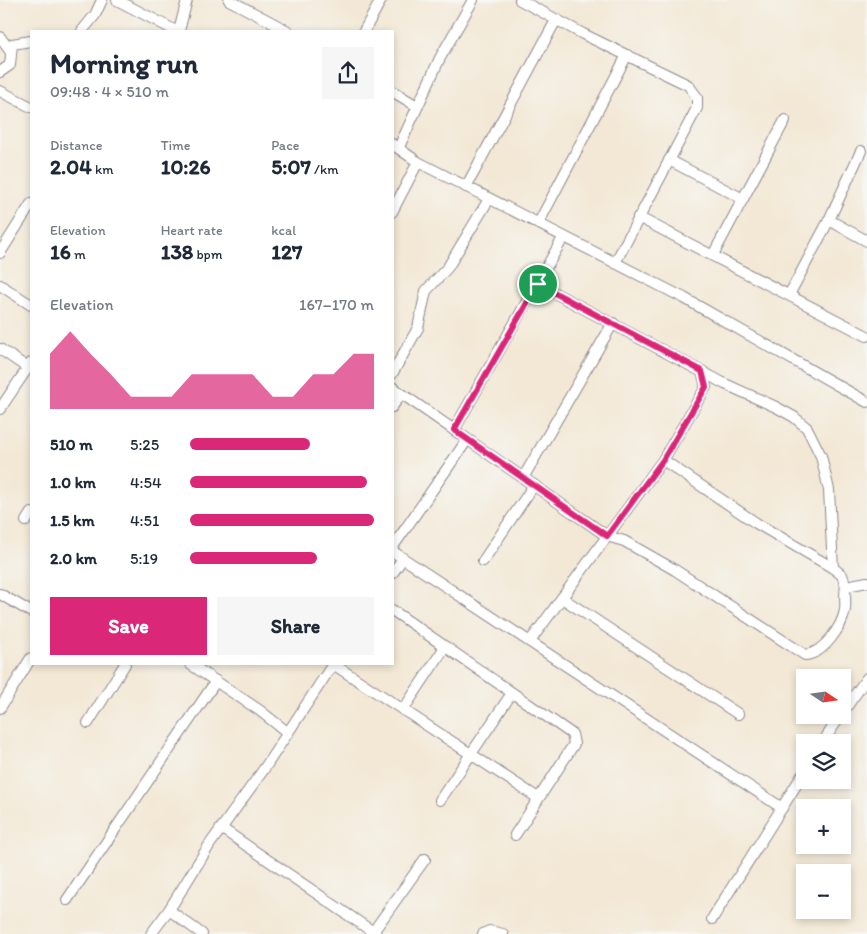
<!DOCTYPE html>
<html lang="en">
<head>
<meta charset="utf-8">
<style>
	body { margin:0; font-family:Itim,sans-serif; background:#f6f6f7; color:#1f2937; height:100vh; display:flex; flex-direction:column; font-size:19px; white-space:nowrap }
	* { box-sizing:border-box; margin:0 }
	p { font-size:16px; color:#747a83 }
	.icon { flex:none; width:28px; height:28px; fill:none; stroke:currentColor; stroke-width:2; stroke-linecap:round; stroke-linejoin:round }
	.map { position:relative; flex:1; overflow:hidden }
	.sheet { position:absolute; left:30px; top:30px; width:364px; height:635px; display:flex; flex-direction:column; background:#fff; border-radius:0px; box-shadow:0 2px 8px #0003 }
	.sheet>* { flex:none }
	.needle { width:32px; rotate:103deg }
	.controls { position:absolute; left:796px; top:669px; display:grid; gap:10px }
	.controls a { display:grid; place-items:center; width:55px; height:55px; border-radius:0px; background:#fff; box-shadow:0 2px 8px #0003; font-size:25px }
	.pin { position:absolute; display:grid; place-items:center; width:42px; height:42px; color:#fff; margin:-21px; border:2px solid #fff; border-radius:50%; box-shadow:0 1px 5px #0007 }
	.round { display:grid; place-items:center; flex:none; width:52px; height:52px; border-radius:0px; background:#f6f6f7 }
	.overview { display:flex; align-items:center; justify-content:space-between; height:85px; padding:0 20px }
	h1 { font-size:28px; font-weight:700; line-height:38px }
	.figures { display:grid; grid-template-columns:repeat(3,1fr); gap:8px; height:85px; padding:5px 20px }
	.figures div { display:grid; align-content:center }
	.figures b { font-size:21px; font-weight:700 }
	.figures small { font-size:14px; font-weight:400 }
	.figures p { font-size:14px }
	.chart { height:140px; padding:10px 20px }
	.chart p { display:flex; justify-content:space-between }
	.chart svg { width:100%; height:90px; margin-top:5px; fill:#db2777; opacity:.7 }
	.action { display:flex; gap:10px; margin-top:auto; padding:10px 20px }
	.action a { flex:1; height:58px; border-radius:0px; background:#db2777; color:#fff; font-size:20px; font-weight:700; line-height:58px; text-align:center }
	.action a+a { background:#f6f6f7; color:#1f2937 }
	ul { padding:0 20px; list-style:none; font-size:16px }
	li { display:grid; grid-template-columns:80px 60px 1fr; align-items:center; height:38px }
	li i { height:12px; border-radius:6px; background:#db2777 }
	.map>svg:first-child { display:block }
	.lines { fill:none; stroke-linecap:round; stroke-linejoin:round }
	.street-casing { stroke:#8a8588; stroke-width:12 }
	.street { stroke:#fff; stroke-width:10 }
	.route-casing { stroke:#fff; stroke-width:10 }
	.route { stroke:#db2777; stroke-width:6 }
</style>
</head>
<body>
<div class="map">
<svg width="867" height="934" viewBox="0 0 867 934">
	<rect width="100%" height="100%" fill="#f6f6f2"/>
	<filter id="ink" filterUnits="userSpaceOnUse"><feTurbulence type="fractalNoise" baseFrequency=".02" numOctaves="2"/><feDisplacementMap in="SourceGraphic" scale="10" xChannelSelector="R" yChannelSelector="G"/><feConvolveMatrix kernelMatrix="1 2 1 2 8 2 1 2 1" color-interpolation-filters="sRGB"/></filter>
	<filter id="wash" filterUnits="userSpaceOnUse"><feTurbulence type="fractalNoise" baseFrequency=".0096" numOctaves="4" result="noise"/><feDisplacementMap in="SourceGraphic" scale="20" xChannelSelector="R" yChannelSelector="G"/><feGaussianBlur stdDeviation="1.12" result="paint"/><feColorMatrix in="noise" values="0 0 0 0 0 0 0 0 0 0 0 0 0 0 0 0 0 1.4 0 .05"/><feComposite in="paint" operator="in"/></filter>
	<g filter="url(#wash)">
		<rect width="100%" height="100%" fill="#f3e8d5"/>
	</g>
	<g filter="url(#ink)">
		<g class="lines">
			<!-- street casing -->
			<g class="street-casing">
				<g id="street">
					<path d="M117 0 176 31"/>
					<path d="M229 0 288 31"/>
					<path d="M520 0 583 34 688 85 697 97V108L615 263"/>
					<path d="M82 31 95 15 102 0"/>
					<path d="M179 31 187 0"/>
					<path d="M364 31 381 0"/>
					<path d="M0 37 10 51"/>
					<path d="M0 72 10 65 12 44 31 41"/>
					<path d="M0 91 31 107"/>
					<path d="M392 91 417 106"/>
					<path d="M392 144 418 162 684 298 867 402"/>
					<path d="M399 147 440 58 473 0"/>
					<path d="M669 160 743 199"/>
					<path d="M466 187 556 20"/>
					<path d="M392 212 418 162"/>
					<path d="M638 217 867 336"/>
					<path d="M829 220 867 241"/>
					<path d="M538 224 627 55"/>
					<path d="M0 253 31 204"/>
					<path d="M713 255 785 120"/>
					<path d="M538 284 725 384 776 407 794 417 807 428 821 456 829 490 833 568"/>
					<path d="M0 285 31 305"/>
					<path d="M789 295 829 220 861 151"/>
					<path d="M0 349 28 368"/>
					<path d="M392 374 418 328 426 291 448 267 489 199"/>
					<path d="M392 387 607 536 624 541 675 570 805 655C823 654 842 627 845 610 846 602 844 594 846 586L867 582"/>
					<path d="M392 407 401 394"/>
					<path d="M0 409 31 363"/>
					<path d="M454 430 563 238"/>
					<path d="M663 460 756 523 833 568 842 575 846 586"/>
					<path d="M523 478 613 323"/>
					<path d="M26 521 31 513"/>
					<path d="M392 548 467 440"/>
					<path d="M392 551 782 808"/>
					<path d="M483 561 534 485"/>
					<path d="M392 574 403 558"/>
					<path d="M0 594 31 612"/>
					<path d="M562 598 738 714"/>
					<path d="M392 610 572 734 574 744 515 835"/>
					<path d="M531 640 663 460 706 387 702 371"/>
					<path d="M190 664 259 710 287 732"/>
					<path d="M333 664 538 798"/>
					<path d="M0 708 31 658"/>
					<path d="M403 710 445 647"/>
					<path d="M842 713 867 678"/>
					<path d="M88 723 125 664"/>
					<path d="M823 742 841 715"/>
					<path d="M440 800 512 693"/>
					<path d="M221 828 376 934"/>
					<path d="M67 900 216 681"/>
					<path d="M712 919 805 771"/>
					<path d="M373 932 425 859"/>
					<path d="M151 934 169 910"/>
					<path d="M202 934 169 910 210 844 264 769 333 664"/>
					<path d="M483 934 489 931 503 934"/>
				</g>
			</g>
			<!-- street -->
			<use href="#street" class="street"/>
		</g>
	</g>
	<g class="lines" filter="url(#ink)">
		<!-- route casing -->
		<g class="route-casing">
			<path id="route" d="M538 284 702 371 706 387 663 460 607 536 454 430Z"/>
		</g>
		<!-- route -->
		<use href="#route" class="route"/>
	</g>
</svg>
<div class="controls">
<a><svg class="needle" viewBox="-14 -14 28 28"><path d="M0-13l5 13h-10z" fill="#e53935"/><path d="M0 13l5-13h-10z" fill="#747a83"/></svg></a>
<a><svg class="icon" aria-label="layers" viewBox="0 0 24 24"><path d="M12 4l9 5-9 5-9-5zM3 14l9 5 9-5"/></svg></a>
<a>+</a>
<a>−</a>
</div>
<div class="pin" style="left:538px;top:284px;background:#1e9e55"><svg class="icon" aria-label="arrive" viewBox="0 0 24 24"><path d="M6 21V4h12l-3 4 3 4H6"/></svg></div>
<section class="sheet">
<div class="overview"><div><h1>Morning run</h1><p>09:48 · 4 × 510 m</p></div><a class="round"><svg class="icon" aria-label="share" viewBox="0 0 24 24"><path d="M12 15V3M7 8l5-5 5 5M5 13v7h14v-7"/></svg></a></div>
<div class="figures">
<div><p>Distance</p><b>2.04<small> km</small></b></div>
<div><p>Time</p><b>10:26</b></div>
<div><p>Pace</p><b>5:07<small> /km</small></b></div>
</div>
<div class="figures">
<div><p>Elevation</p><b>16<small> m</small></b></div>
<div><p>Heart rate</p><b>138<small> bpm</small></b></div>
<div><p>kcal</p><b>127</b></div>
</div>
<div class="chart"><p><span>Elevation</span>167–170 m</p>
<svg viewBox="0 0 160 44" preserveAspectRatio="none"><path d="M0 44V17L10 6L20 17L30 27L40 38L50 38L60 38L70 27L80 27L90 27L100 27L110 38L120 38L130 27L140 27L150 17L160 17V44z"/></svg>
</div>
<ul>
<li><b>510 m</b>5:25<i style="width:65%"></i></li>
<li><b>1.0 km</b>4:54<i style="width:96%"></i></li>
<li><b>1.5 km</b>4:51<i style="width:100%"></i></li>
<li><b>2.0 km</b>5:19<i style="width:69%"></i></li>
</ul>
<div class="action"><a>Save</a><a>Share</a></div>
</section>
</div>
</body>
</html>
